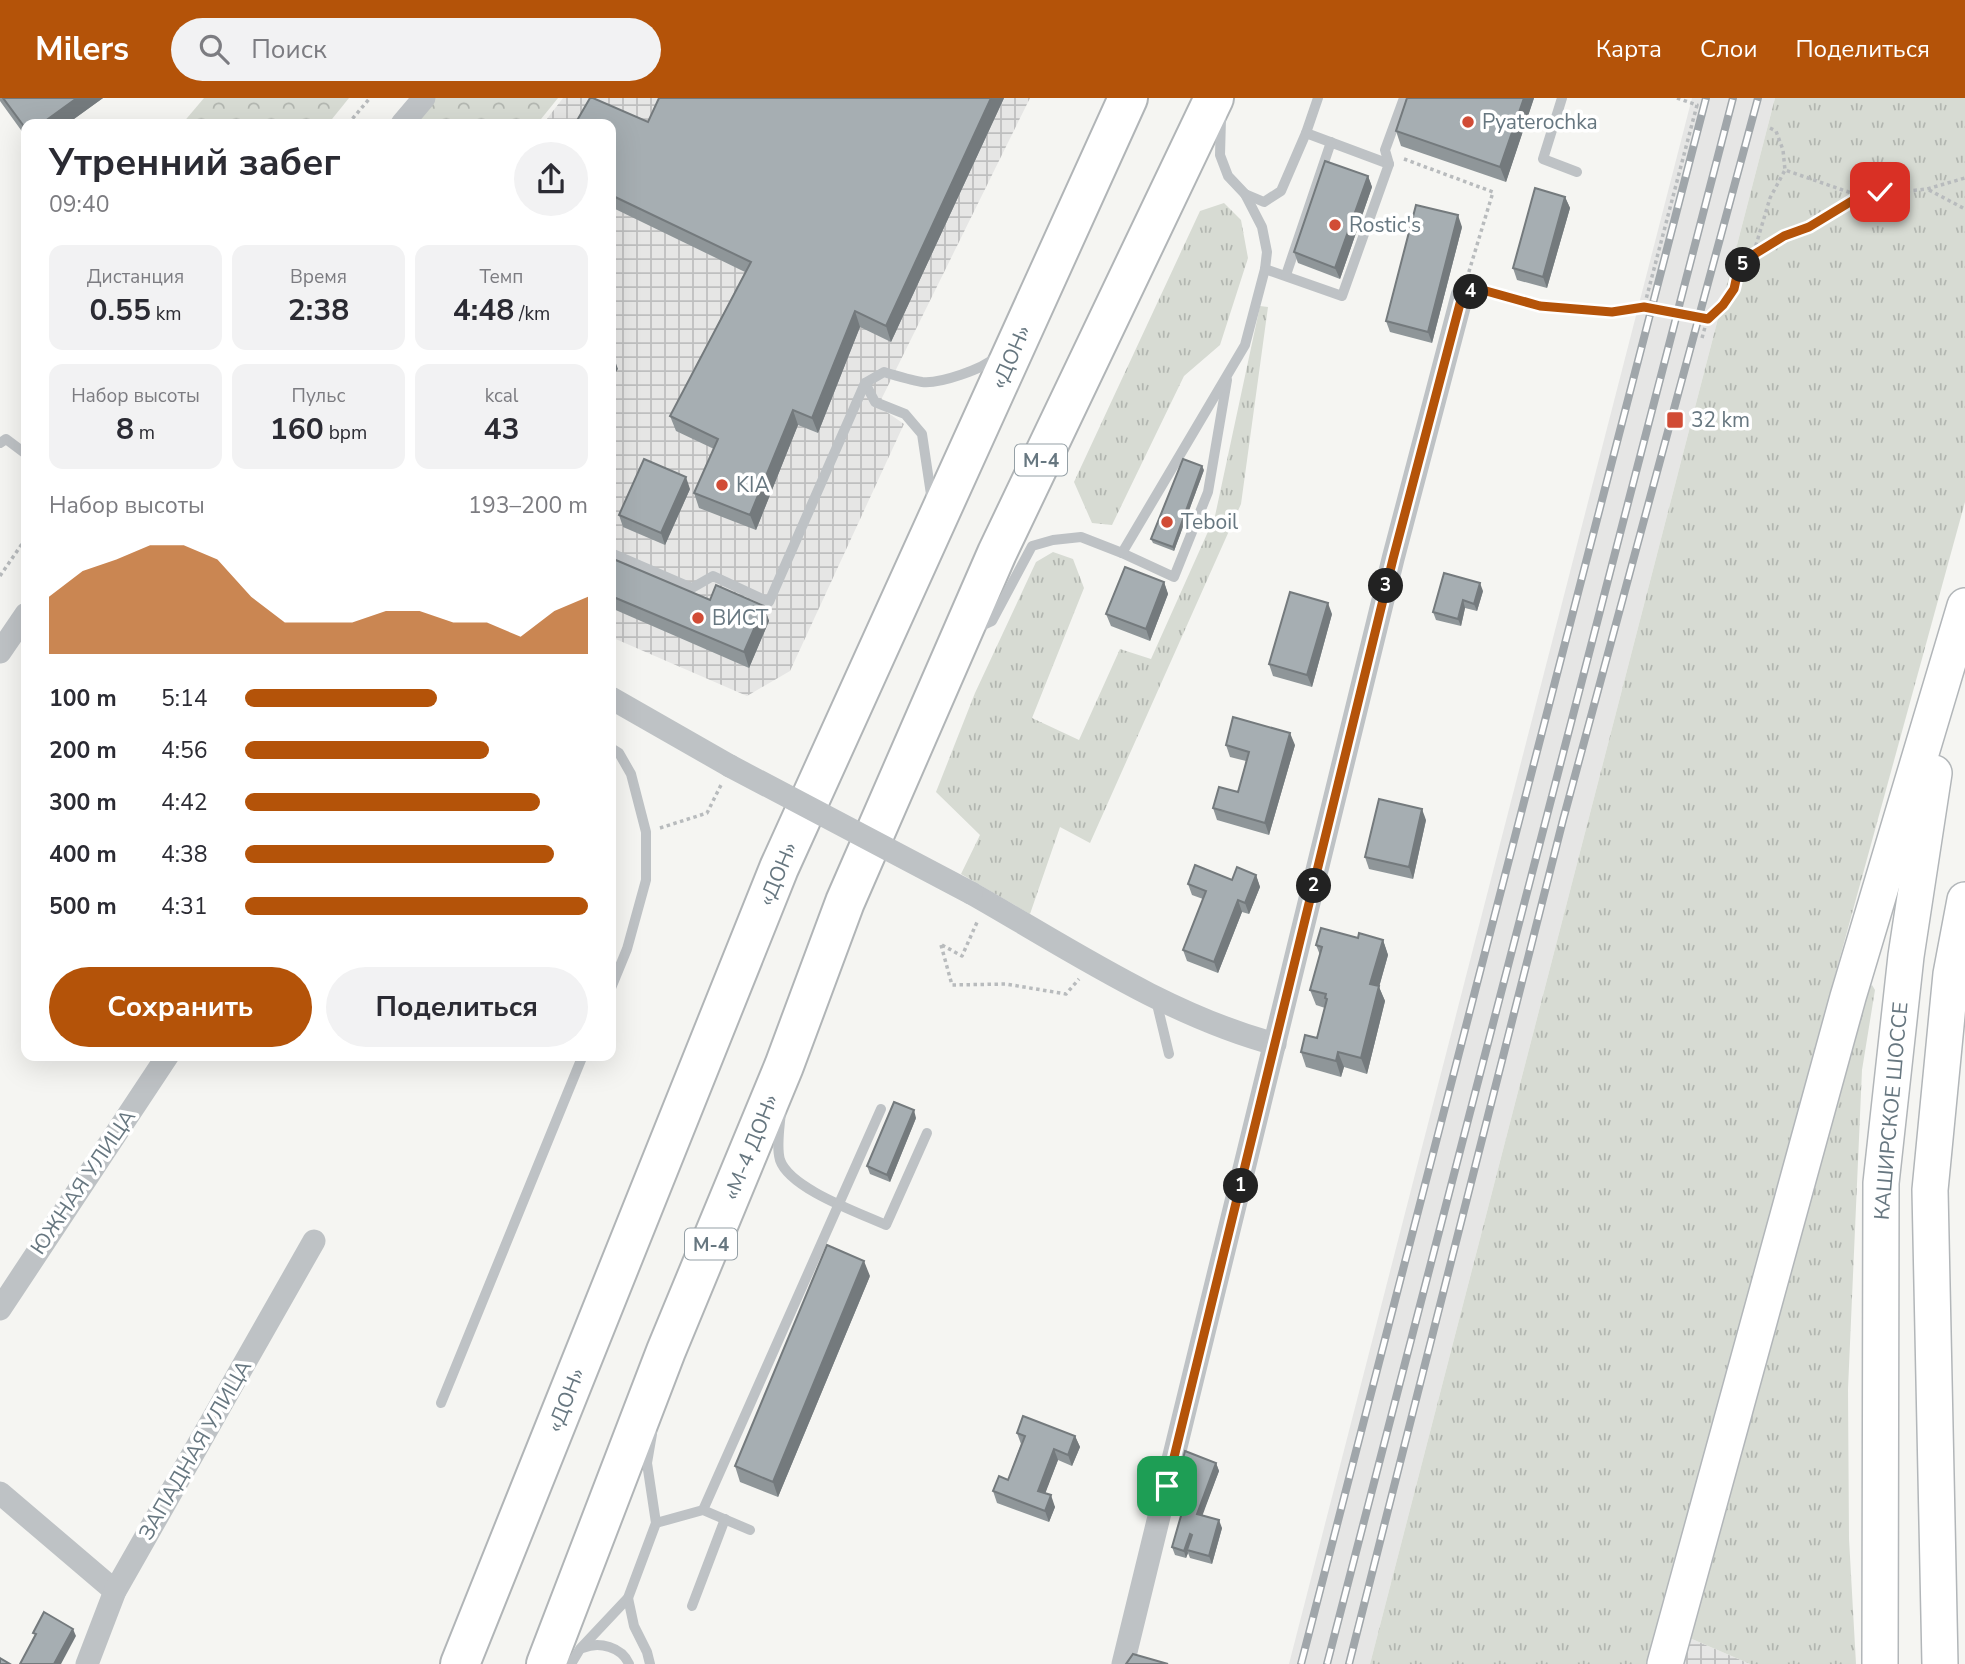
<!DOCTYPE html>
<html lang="ru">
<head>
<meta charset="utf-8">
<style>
	body { margin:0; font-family:"Nunito Sans",sans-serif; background:#f2f2f3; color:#2b2b33; height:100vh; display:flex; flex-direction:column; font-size:26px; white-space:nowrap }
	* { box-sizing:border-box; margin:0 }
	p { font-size:23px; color:#7c7c81 }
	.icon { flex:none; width:38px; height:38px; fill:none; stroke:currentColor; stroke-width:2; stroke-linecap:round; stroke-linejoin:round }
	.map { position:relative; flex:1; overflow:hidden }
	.drawer { position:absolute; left:21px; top:21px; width:595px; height:942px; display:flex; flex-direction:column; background:#fff; border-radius:14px; box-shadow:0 7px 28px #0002 }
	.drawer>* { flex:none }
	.pin { position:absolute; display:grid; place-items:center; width:60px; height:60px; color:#fff; margin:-30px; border-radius:14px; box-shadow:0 4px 10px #0006 }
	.km { position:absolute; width:35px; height:35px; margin:-18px; border-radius:50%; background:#222; color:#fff; font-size:19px; line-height:35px; text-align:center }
	.round { display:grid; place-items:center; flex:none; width:74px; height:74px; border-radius:37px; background:#f2f2f3 }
	.head { display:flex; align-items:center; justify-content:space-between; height:119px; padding:0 28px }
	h1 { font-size:38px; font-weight:700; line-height:52px }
	.stats { display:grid; grid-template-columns:repeat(3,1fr); gap:10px; height:119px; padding:7px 28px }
	.stats div { display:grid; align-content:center; border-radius:14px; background:#f2f2f3; text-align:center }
	.stats b { font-size:30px; font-weight:700 }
	.stats small { font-size:19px; font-weight:400 }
	.stats p { font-size:19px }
	.chart { height:196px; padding:14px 28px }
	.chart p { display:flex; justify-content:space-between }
	.chart svg { width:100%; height:126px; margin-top:7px; fill:#b45309; opacity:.7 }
	.action { display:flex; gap:14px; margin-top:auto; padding:14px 28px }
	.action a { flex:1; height:80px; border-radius:42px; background:#b45309; color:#fff; font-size:28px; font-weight:700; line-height:80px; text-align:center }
	.action a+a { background:#f2f2f3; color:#2b2b33 }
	ul { padding:0 28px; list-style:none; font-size:23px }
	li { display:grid; grid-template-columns:112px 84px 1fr; align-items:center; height:52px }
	li i { height:18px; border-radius:9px; background:#b45309 }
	header { display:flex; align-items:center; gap:42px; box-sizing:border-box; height:98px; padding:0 35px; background:#b45309; color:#fff }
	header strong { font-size:33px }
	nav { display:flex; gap:38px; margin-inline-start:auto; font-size:24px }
	.search { width:490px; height:63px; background:#f2f2f3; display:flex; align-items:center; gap:18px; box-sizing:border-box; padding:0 24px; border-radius:38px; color:#7c7c81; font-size:26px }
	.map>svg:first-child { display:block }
	.built { fill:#e6e6e5 }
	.industrial { fill:url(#industrial-grid) }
	.grass { fill:url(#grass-tufts) }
	.forest { fill:url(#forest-crowns) }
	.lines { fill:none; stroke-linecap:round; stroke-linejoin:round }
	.primary-casing { stroke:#b2b6b9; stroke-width:38 }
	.highway-casing { stroke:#b1b5b7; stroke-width:42 }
	.path { stroke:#b8bbbd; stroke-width:3.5; stroke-dasharray:3.5 3.5; stroke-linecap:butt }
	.lane { stroke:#bec2c5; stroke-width:10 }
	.street { stroke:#bec2c5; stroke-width:23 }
	.primary { stroke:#fff; stroke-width:35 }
	.highway { stroke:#fff; stroke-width:38 }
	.rail-casing { stroke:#a0a6aa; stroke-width:8 }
	.rail { stroke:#fff; stroke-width:5; stroke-dasharray:16; stroke-linecap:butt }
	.street-bridge { stroke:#bec2c5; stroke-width:23 }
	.wall { fill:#8f9699 }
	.shaded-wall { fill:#747a7d }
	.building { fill:#a6aeb2; stroke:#747a7d; stroke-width:2 }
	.route-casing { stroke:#fff; stroke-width:14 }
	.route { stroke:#b45309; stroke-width:9 }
	.poi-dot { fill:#d14c36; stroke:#fff; stroke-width:2.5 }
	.labels { text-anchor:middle; stroke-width:7; stroke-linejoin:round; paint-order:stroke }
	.shield { fill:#fff; stroke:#95a0a6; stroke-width:2 }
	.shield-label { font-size:19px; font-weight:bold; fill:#677780 }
	.poi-label { font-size:21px; fill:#677780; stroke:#fff; text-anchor:start }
	.street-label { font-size:21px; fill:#677780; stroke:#fff }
</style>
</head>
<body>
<header>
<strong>Milers</strong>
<div class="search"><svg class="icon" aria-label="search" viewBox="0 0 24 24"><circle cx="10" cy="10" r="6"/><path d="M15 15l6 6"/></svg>Поиск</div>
<nav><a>Карта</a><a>Слои</a><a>Поделиться</a></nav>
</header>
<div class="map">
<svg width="1965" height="1566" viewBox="0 0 1965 1566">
	<defs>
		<pattern id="industrial-grid" width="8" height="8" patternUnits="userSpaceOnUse" patternTransform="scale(1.75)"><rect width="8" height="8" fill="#e6e6e5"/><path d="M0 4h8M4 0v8" fill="none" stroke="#bebfbf"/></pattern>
		<pattern id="grass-tufts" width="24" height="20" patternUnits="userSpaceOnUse" patternTransform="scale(1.75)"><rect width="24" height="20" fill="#d7dbd3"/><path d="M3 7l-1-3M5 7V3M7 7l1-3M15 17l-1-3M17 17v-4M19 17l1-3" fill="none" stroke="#b2b6b0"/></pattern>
		<pattern id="forest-crowns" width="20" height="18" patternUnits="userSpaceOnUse" patternTransform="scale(1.75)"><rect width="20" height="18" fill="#d7dbd3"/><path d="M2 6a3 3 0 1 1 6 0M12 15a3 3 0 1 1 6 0" fill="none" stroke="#b2b6b0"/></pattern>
	</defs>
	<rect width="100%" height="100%" fill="#f5f5f2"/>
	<!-- built -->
	<path class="built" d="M1692 0H1775L1370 1566H1289Z"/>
	<!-- industrial -->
	<g class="industrial">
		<path d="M563 0H1030L878 308 904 326 790 573 747 598 611 539V26H543Z"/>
		<path d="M1685 1538 1750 1566H1678Z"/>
	</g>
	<!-- grass -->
	<g class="grass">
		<path d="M1775 0H1965V404L1646 1566H1370Z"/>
		<path d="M1224 105 1241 122 1248 160 1220 247 1184 278 1112 427 1092 425 1074 384 1200 113Z"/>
		<path d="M1260 208 1268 209 1241 406 1090 745 1060 729 1030 816 961 776 980 737 936 694 975 595 1036 464 1053 454 1073 461 1084 490 1032 620 1079 642 1120 551 1151 561 1215 418Z"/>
		<path d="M1872 887 1875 892 1862 972 1848 1291 1849 1441 1856 1566H1750L1685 1538 1866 892Z"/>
	</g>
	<!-- forest -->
	<g class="forest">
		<path d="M204 0H349L328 26H182Z"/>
		<path d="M433 0H558L537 26H412Z"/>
	</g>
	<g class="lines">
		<!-- primary casing -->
		<g class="primary-casing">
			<g id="primary">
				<path d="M1665 1566 1848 899 1965 508"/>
				<path d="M1880 1566 1881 1085 1906 858 1934 675"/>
				<path d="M1940 1566 1930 1092 1951 876 1965 802"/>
			</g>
		</g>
		<!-- highway casing -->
		<g class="highway-casing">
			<g id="highway">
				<path d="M460 1566 779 770 1128 0"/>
				<path d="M546 1566 666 1253 784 968 845 804 997 455 1214 0"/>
			</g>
		</g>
		<!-- path -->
		<g class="path">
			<path d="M1677 0 1697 7 1644 209 1708 221 1723 207 1734 191 1738 173 1753 157 1770 100 1785 72"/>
			<path d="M348 26 370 0"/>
			<path d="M1770 30 1776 33 1783 52 1785 72 1860 98"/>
			<path d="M1404 61 1493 94 1467 180"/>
			<path d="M1929 92 1965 111"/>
			<path d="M1754 156 1784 138 1809 129 1860 98 1927 91 1965 80"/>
			<path d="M1480 191 1540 208 1612 214 1644 209"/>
			<path d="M1702 240 1707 222"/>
			<path d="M0 478 26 440"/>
			<path d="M660 730 707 715 722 685"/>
			<path d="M941 847 952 887 1006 886 1066 896 1079 881"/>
			<path d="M942 847 962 858 978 822"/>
		</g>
		<!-- lane -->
		<g class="lane">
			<path d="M1562 0 1543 61 1577 74"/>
			<path d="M1306 35 1318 0"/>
			<path d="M1245 96 1264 104 1281 93 1306 35 1389 66"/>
			<path d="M1265 171 1342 198 1389 66 1385 52 1404 0"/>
			<path d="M1286 177 1331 44"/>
			<path d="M865 285 875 304 905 316 922 336 932 403"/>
			<path d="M0 345 6 341 26 356"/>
			<path d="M611 455 692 490 713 478 769 504 865 285 884 274C897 278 910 282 922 284 940 286 983 271 996 259"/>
			<path d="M1122 455 1174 479 1208 394 1227 282"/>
			<path d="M977 530 992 523 1032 448 1053 442 1081 439 1122 455 1245 247 1265 171 1267 154 1262 129 1245 96 1228 78 1220 57 1221 20"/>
			<path d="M611 650 619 655 631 676 646 734V782L627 851 611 890"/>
			<path d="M1156 902 1169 956"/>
			<path d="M781 1013C780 1028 776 1048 780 1062 790 1091 860 1115 886 1127L927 1035"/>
			<path d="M441 1305 583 957"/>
			<path d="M703 1412 881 1011"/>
			<path d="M656 1425 703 1412 750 1432"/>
			<path d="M628 1500 634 1528 647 1554 650 1566"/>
			<path d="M692 1508 725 1421"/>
			<path d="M583 1550C599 1543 622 1549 629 1566"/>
			<path d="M571 1566 580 1551 628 1500 656 1425 647 1365 652 1336"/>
		</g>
		<!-- street -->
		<g class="street">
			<path d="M402 26 424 0"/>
			<path d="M0 554 26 516"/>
			<path d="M611 600 730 668"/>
			<path d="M971 795C1068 850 1167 917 1275 946"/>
			<path d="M0 1211 168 957"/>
			<path d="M0 1395 115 1493"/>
			<path d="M87 1566 115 1493 314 1143"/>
			<path d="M1123 1566 1393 461 1462 198"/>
		</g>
		<!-- primary -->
		<use href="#primary" class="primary"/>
		<!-- highway -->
		<use href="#highway" class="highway"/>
		<!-- rail casing -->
		<g class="rail-casing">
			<g id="rail">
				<path d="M1301 1566 1706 0"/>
				<path d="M1327 1566 1733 0"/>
				<path d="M1349 1566 1563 722 1758 0"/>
			</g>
		</g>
		<!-- rail -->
		<use href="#rail" class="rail"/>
		<!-- street-bridge -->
		<path class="street-bridge" d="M730 668 971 795"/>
	</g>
	<!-- wall -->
	<g class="wall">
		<path d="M0 0H103L67 26H26V39L0 3Z"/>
		<path d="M1004 0 891 244 860 229 818 335 798 327 756 432 699 410 694 395 714 351 676 333 670 318 745 174 611 109V26Z"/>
		<path d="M1534 0 1506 84 1401 48 1396 33Z"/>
		<path d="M1368 78 1372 89 1340 181 1298 165 1294 154Z"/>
		<path d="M1565 99 1570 110 1547 190 1517 182 1513 170Z"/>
		<path d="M1462 129 1432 245 1390 234 1386 223Z"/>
		<path d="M1204 372 1174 453 1153 445 1151 441Z"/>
		<path d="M690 391 665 447 623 429 619 417Z"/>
		<path d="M611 460 710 502 764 508 769 523 749 570 611 510Z"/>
		<path d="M1164 484 1168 496 1150 543 1111 528 1106 516Z"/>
		<path d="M1483 493 1477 513 1465 510 1461 528 1436 522 1433 514Z"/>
		<path d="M1332 516 1312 589 1273 578 1269 566Z"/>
		<path d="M1226 647H1295L1269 737 1217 722 1213 710 1238 694 1246 663 1230 659Z"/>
		<path d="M1426 722 1413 781 1369 771 1365 759Z"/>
		<path d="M1256 777 1260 789 1249 816 1242 814 1218 875 1187 863 1183 852 1203 801 1192 797 1188 786 1232 782Z"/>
		<path d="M1358 840 1383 842 1388 857 1379 889 1385 903 1367 976 1344 969 1341 979 1306 969 1301 954 1317 940 1325 910 1316 907 1310 892 1320 857 1316 847Z"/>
		<path d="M916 1020 890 1084 870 1076 867 1068Z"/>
		<path d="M870 1178 778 1399 740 1384 735 1368Z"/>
		<path d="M1017 1335 1075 1338 1080 1349 1072 1368 1058 1362 1045 1395 1055 1409 1049 1424 997 1405 993 1393 1008 1382 1021 1346Z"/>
		<path d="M1216 1365 1219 1373 1202 1417 1222 1430 1212 1466 1190 1460 1188 1455 1186 1460 1175 1457 1172 1449 1187 1396 1180 1393 1177 1385Z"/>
	</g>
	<!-- shaded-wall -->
	<g class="shaded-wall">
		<path d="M77 0H103L67 26H41Z"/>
		<path d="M991 0H1004L891 244 886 228Z"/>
		<path d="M1524 0H1534L1506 84 1500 69Z"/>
		<path d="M1368 78 1372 89 1340 181 1335 170Z"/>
		<path d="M1565 99 1570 110 1547 190 1543 179Z"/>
		<path d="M1458 117 1462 129 1432 245 1428 234Z"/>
		<path d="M855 213 860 229 818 335 812 320Z"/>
		<path d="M614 260 618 271 611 281V264Z"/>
		<path d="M793 312 798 327 756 432 750 417Z"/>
		<path d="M1202 368 1204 372 1174 453 1173 449Z"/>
		<path d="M686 379 690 391 665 447 661 435Z"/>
		<path d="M1164 484 1168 496 1150 543 1146 531Z"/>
		<path d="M1480 485 1483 493 1477 513 1474 506Z"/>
		<path d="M1463 502 1465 510 1461 528 1458 521Z"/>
		<path d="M1328 505 1332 516 1312 589 1307 577Z"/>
		<path d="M764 508 769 523 749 570 744 554Z"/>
		<path d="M1290 635 1295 647 1269 737 1265 725Z"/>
		<path d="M1422 711 1426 722 1413 781 1409 769Z"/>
		<path d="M1256 777 1260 789 1249 816 1245 805Z"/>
		<path d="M1238 802 1242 814 1218 875 1214 864Z"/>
		<path d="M1383 842 1388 857 1379 889 1385 903 1367 976 1361 960 1370 886Z"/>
		<path d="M1338 954 1344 969 1341 979 1336 963Z"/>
		<path d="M914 1012 916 1020 890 1084 887 1077Z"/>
		<path d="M864 1163 870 1178 778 1399 773 1384Z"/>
		<path d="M1075 1338 1080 1349 1072 1368 1068 1357Z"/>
		<path d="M1054 1351 1058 1362 1042 1404 1038 1393Z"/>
		<path d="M1216 1365 1219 1373 1200 1424 1197 1416Z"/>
		<path d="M1051 1397 1055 1409 1049 1424 1045 1413Z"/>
		<path d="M1219 1422 1222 1430 1212 1466 1209 1458Z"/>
		<path d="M1190 1436 1193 1444 1187 1452 1188 1455 1186 1460 1184 1453Z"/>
		<path d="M73 1531 76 1538 61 1566H54Z"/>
	</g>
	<!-- building -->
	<g class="building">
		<path d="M3 0H77L41 26H26V31Z"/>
		<path d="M590 0H593L648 24 659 0H991L886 228 855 213 812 320 793 312 750 417 694 395 718 341 670 318 751 164 611 97V26H575Z"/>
		<path d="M1407 0H1524L1500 69 1396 33Z"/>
		<path d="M1325 63 1368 78 1335 170 1294 154Z"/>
		<path d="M1535 90 1565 99 1543 179 1513 170Z"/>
		<path d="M1416 107 1458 117 1428 234 1386 223Z"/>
		<path d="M644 361 686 379 661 435 619 417Z"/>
		<path d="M1183 361 1202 368 1173 449 1151 441Z"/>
		<path d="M611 460 710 502 716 487 764 508 744 554 611 498Z"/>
		<path d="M1125 469 1164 484 1146 531 1106 516Z"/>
		<path d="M1444 475 1480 485 1474 506 1463 502 1458 521 1433 514Z"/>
		<path d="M1290 494 1328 505 1307 577 1269 566Z"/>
		<path d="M1233 619 1290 635 1265 725 1213 710 1219 689 1238 694 1249 654 1226 647Z"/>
		<path d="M1379 701 1422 711 1409 769 1365 759Z"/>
		<path d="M1195 767 1232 782 1237 769 1256 777 1245 805 1238 802 1214 864 1183 852 1206 793 1188 786Z"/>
		<path d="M1321 830 1358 840 1359 835 1383 842 1370 886 1379 888 1361 960 1338 954 1336 963 1301 954 1305 937 1317 940 1327 901 1325 900 1326 896 1310 892 1322 849 1316 847Z"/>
		<path d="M894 1004 914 1012 887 1077 867 1068Z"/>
		<path d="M827 1147 864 1163 773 1384 735 1368Z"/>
		<path d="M1023 1318 1075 1338 1068 1357 1054 1351 1038 1393 1051 1397 1045 1413 993 1393 999 1378 1008 1382 1025 1338 1017 1335Z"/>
		<path d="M1185 1353 1216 1365 1197 1416 1219 1422 1209 1458 1187 1452 1192 1437 1190 1436 1184 1453 1172 1449 1189 1390 1177 1385Z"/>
		<path d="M44 1514 73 1531 54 1566H20L36 1536 33 1535Z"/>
		<path d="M1133 1556 1168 1566H1126Z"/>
		<path d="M0 1560 10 1566H0Z"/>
	</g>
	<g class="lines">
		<!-- route casing -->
		<g class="route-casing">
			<path id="route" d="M1167 1388 1393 461 1462 198 1479 191 1540 208 1612 214 1644 209 1708 221 1723 207 1734 191 1738 173 1753 157 1784 138 1809 129 1860 98 1880 94"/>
		</g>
		<!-- route -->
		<use href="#route" class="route"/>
	</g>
	<!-- markers -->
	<g class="poi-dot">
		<circle cx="1468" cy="24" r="7"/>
		<circle cx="1335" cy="127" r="7"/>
		<rect x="1666" y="313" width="18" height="18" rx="3.5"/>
		<circle cx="722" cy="387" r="7"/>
		<circle cx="1167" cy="424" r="7"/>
		<circle cx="698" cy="520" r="7"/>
	</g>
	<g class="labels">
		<!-- shield labels -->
		<g class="shield">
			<rect x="1015" y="346.5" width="52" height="31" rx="5"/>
			<rect x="685" y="1130.5" width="52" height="31" rx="5"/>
		</g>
		<g class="shield-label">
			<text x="1041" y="369">М-4</text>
			<text x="711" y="1153">М-4</text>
		</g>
		<!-- poi labels -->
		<g class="poi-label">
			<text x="1482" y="31">Pyaterochka</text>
			<text x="1349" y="134">Rostic's</text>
			<text x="1691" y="329">32 km</text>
			<text x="736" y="394">KIA</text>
			<text x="1181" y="431">Teboil</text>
			<text x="712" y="527">ВИСТ</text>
		</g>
		<!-- street labels -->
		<g class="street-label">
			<text transform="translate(1011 259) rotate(-66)" y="7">«ДОН»</text>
			<text transform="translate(778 776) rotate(-67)" y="7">«ДОН»</text>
			<text transform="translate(1891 1013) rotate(-85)" y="7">КАШИРСКОЕ ШОССЕ</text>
			<text transform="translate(751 1049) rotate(-68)" y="7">«М-4 ДОН»</text>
			<text transform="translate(83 1084) rotate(-56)" y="7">ЮЖНАЯ УЛИЦА</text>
			<text transform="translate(566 1302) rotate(-68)" y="7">«ДОН»</text>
			<text transform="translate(195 1352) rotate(-60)" y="7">ЗАПАДНАЯ УЛИЦА</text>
		</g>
	</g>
</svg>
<div class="pin" style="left:1167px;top:1388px;background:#1e9e55"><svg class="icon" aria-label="arrive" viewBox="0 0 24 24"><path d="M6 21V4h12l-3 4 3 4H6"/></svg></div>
<div class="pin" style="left:1880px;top:94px;background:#d93025"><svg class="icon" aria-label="check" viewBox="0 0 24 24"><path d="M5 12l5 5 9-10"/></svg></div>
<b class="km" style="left:1241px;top:1088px">1</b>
<b class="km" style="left:1314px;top:788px">2</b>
<b class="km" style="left:1386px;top:488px">3</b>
<b class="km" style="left:1471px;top:194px">4</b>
<b class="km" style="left:1743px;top:167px">5</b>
<section class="drawer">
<div class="head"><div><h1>Утренний забег</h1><p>09:40</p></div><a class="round"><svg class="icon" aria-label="share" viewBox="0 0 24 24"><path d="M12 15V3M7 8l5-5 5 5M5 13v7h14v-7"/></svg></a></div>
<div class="stats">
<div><p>Дистанция</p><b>0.55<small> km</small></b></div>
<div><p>Время</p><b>2:38</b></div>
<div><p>Темп</p><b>4:48<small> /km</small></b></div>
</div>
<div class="stats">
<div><p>Набор высоты</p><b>8<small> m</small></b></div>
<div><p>Пульс</p><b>160<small> bpm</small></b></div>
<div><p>kcal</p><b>43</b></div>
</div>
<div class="chart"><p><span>Набор высоты</span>193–200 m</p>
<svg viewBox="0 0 160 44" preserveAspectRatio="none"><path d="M0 44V24L10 15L20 11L30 6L40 6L50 11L60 24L70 33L80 33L90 33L100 29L110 29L120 33L130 33L140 38L150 29L160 24V44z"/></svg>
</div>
<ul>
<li><b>100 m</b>5:14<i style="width:56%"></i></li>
<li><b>200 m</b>4:56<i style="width:71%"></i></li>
<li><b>300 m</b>4:42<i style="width:86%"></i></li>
<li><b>400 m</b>4:38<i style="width:90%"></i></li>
<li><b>500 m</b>4:31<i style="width:100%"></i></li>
</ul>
<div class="action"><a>Сохранить</a><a>Поделиться</a></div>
</section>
</div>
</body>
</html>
